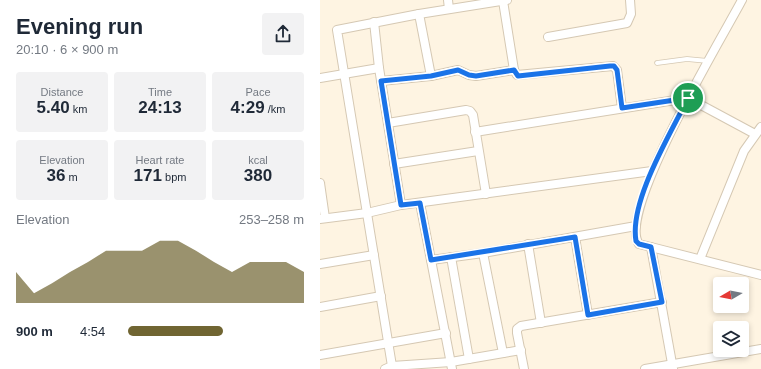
<!DOCTYPE html>
<html lang="en">
<head>
<meta charset="utf-8">
<style>
	body { margin:0; font-family:Helvetica,sans-serif; background:#f2f2f3; color:#1f2937; height:100vh; display:flex; flex-direction:column; font-size:15px; white-space:nowrap }
	* { box-sizing:border-box; margin:0 }
	p { font-size:13px; color:#747a83 }
	.icon { flex:none; width:22px; height:22px; fill:none; stroke:currentColor; stroke-width:2; stroke-linecap:round; stroke-linejoin:round }
	.map { position:relative; flex:1; overflow:hidden }
	.details { display:flex; flex-direction:column; background:#fff; width:320px }
	.details>* { flex:none }
	.needle { width:26px; rotate:260deg }
	.buttons { position:absolute; left:393px; top:277px; display:grid; gap:8px }
	.buttons a { display:grid; place-items:center; width:36px; height:36px; border-radius:4px; background:#fff; box-shadow:0 2px 6px #0003; font-size:20px }
	.pin { position:absolute; display:grid; place-items:center; width:34px; height:34px; color:#fff; margin:-17px; border:2px solid #fff; border-radius:50%; box-shadow:0 1px 4px #0007 }
	.round { display:grid; place-items:center; flex:none; width:42px; height:42px; border-radius:4px; background:#f2f2f3 }
	.head { display:flex; align-items:center; justify-content:space-between; height:68px; padding:0 16px }
	h1 { font-size:22px; font-weight:800; line-height:30px }
	.figures { display:grid; grid-template-columns:repeat(3,1fr); gap:6px; height:68px; padding:4px 16px }
	.figures div { display:grid; align-content:center; border-radius:4px; background:#f2f2f3; text-align:center }
	.figures b { font-size:17px; font-weight:800 }
	.figures small { font-size:11px; font-weight:400 }
	.figures p { font-size:11px }
	.chart { height:112px; padding:8px 16px }
	.chart p { display:flex; justify-content:space-between }
	.chart svg { width:100%; height:72px; margin-top:4px; fill:#706532; opacity:.7 }
	ul { padding:0 16px; list-style:none; font-size:13px }
	li { display:grid; grid-template-columns:64px 48px 1fr; align-items:center; height:30px }
	li i { height:10px; border-radius:5px; background:#706532 }
	main { display:flex; flex:1; min-height:0 }
	.map>svg:first-child { display:block }
	.lines { fill:none; stroke-linecap:round; stroke-linejoin:round }
	.service-casing { stroke:#d5c8b3; stroke-width:5.5 }
	.minor-casing { stroke:#d5c8b3; stroke-width:10 }
	.service { stroke:#fff; stroke-width:4 }
	.minor { stroke:#fff; stroke-width:8 }
	.route-casing { stroke:#fff; stroke-width:8 }
	.route { stroke:#1a73e8; stroke-width:5 }
</style>
</head>
<body>
<main>
<section class="details">
<div class="head"><div><h1>Evening run</h1><p>20:10 · 6 × 900 m</p></div><a class="round"><svg class="icon" aria-label="share" viewBox="0 0 24 24"><path d="M12 15V3M7 8l5-5 5 5M5 13v7h14v-7"/></svg></a></div>
<div class="figures">
<div><p>Distance</p><b>5.40<small> km</small></b></div>
<div><p>Time</p><b>24:13</b></div>
<div><p>Pace</p><b>4:29<small> /km</small></b></div>
</div>
<div class="figures">
<div><p>Elevation</p><b>36<small> m</small></b></div>
<div><p>Heart rate</p><b>171<small> bpm</small></b></div>
<div><p>kcal</p><b>380</b></div>
</div>
<div class="chart"><p><span>Elevation</span>253–258 m</p>
<svg viewBox="0 0 160 44" preserveAspectRatio="none"><path d="M0 44V25L10 38L20 32L30 25L40 19L50 12L60 12L70 12L80 6L90 6L100 12L110 19L120 25L130 19L140 19L150 19L160 25V44z"/></svg>
</div>
<ul>
<li><b>900 m</b>4:54<i style="width:54%"></i></li>
</ul>
</section>
<div class="map">
<svg width="441" height="369" viewBox="0 0 441 369">
	<rect width="100%" height="100%" fill="#fef4e2"/>
	<g class="lines">
		<!-- service casing -->
		<g class="service-casing">
			<path id="service" d="M337 63 367 59 388 61"/>
		</g>
		<!-- minor casing -->
		<g class="minor-casing">
			<g id="minor">
				<path d="M128 0 129 9"/>
				<path d="M422 0C403 36 296 213 319 244L441 275"/>
				<path d="M183 1 194 70 197 75 293 66 297 70 302 108"/>
				<path d="M99 14 111 76"/>
				<path d="M54 22 59 68 81 205"/>
				<path d="M228 37 307 23 311 14 310 0"/>
				<path d="M0 78 59 68"/>
				<path d="M61 81 111 76 138 70 149 75 156 76 194 70"/>
				<path d="M68 123 146 110 150 111 153 115 166 194"/>
				<path d="M155 132 368 98 435 134"/>
				<path d="M74 164 158 151"/>
				<path d="M0 183 5 218"/>
				<path d="M100 203 132 369"/>
				<path d="M0 219 47 213 81 205 332 171"/>
				<path d="M255 237 268 315"/>
				<path d="M208 244 221 323"/>
				<path d="M331 247 353 369"/>
				<path d="M163 253 183 353"/>
				<path d="M131 257 149 359"/>
				<path d="M380 259 424 151 441 127"/>
				<path d="M111 260 163 253 316 226"/>
				<path d="M0 264 54 255"/>
				<path d="M0 307 61 296"/>
				<path d="M0 355 126 333"/>
				<path d="M72 366 131 362 201 350"/>
				<path d="M65 369 72 366 17 30 99 14 187 0"/>
				<path d="M204 369 197 333V329L201 326 342 302"/>
				<path d="M325 369 441 349"/>
			</g>
		</g>
		<!-- service -->
		<use href="#service" class="service"/>
		<!-- minor -->
		<use href="#minor" class="minor"/>
	</g>
	<g class="lines">
		<!-- route casing -->
		<g class="route-casing">
			<path id="route" d="M290 66H294L297 70 302 108 368 98C351 133 309 201 316 241L319 244 331 247 342 302 268 315 255 237 111 260 100 203 81 205 61 81 111 76 138 70 149 75 156 76 194 70 198 76Z"/>
		</g>
		<!-- route -->
		<use href="#route" class="route"/>
	</g>
</svg>
<div class="buttons">
<a><svg class="needle" viewBox="-14 -14 28 28"><path d="M0-13l5 13h-10z" fill="#e53935"/><path d="M0 13l5-13h-10z" fill="#747a83"/></svg></a>
<a><svg class="icon" aria-label="layers" viewBox="0 0 24 24"><path d="M12 4l9 5-9 5-9-5zM3 14l9 5 9-5"/></svg></a>
</div>
<div class="pin" style="left:368px;top:98px;background:#1e9e55"><svg class="icon" aria-label="arrive" viewBox="0 0 24 24"><path d="M6 21V4h12l-3 4 3 4H6"/></svg></div>
</div>
</main>
</body>
</html>
